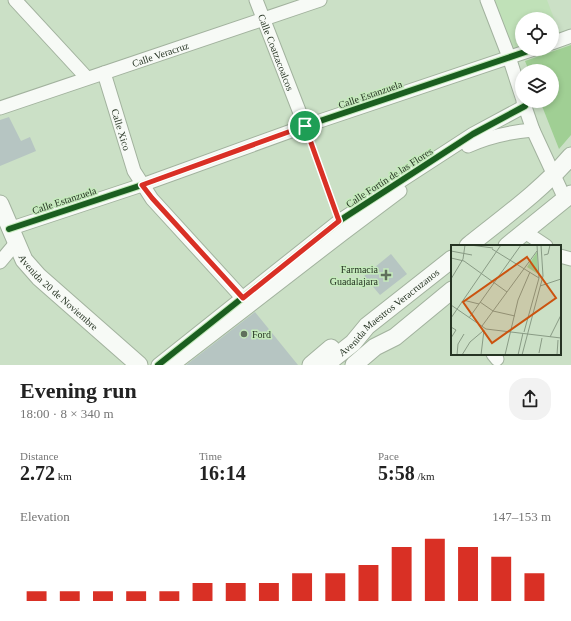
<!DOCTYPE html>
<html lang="en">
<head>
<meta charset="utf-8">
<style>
	body { margin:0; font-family:Georgia,serif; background:#f2f2f2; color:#222; height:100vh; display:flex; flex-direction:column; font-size:15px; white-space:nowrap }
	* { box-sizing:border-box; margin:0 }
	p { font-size:13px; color:#767676 }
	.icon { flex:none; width:22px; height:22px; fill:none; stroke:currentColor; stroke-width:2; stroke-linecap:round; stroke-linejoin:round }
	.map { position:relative; height:365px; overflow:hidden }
	.drawer { display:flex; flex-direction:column; background:#fff; flex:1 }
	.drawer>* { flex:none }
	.tools { position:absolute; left:515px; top:12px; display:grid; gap:8px }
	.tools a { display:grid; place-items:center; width:44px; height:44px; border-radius:50%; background:#fff; box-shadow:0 2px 6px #0003; font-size:20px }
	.pin { position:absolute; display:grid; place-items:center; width:34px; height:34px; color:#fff; margin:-17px; border:2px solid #fff; border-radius:50%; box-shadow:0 1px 4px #0007 }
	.round { display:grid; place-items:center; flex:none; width:42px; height:42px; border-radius:16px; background:#f2f2f2 }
	.summary { display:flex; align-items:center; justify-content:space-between; height:68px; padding:0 20px }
	h1 { font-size:22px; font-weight:600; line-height:30px }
	.metrics { display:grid; grid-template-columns:repeat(3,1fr); gap:6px; height:68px; padding:4px 20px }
	.metrics div { display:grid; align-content:center }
	.metrics b { font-size:20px; font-weight:600 }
	.metrics small { font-size:11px; font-weight:400 }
	.metrics p { font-size:11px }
	.chart { height:112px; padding:8px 20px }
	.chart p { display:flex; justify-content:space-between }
	.chart svg { width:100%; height:72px; margin-top:4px; stroke:#d93025; stroke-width:6 }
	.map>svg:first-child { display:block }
	.built { fill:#c0e1b8 }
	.green { fill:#a0cf94 }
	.building { fill:#b6c5c2 }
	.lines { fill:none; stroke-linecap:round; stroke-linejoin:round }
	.minor-casing { stroke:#a2b29e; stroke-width:15 }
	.major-casing { stroke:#a2b29e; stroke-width:19 }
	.path { stroke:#ced4cd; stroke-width:2; stroke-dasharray:3 2; stroke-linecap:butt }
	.minor { stroke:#f7faf6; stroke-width:13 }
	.major { stroke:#f7faf6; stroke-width:17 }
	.cycleway-casing { stroke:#c5eabc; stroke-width:8 }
	.cycleway { stroke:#1b5e20; stroke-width:6 }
	.route-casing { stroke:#fff; stroke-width:8 }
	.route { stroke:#d93025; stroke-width:5 }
	.poi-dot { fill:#60705c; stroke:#c5eabc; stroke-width:1.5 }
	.labels { text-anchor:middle; stroke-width:3; stroke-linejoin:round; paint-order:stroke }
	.street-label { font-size:10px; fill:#263423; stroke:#c5eabc }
	.poi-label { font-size:10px; fill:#263423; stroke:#c5eabc; text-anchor:end }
	.inset-road { fill:none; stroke:#899b85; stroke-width:1 }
	.view { fill:#cb530f; fill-opacity:0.15; stroke:#cb530f; stroke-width:2 }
	.inset-edge { fill:none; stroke:#263423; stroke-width:2 }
</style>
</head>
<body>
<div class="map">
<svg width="571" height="365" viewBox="0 0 571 365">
	<rect width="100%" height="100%" fill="#cbe0c6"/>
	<!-- built -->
	<path class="built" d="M494 0H547L560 34 552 37V19H522V47L511 51Z"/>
	<!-- green -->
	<path class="green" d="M571 45V135L559 149 540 101H552V71H529L525 61Z"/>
	<!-- building -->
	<g class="building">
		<path d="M9 117 21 141 30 137 36 151 0 166V120Z"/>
		<path d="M391 254 407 274 380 295 364 276Z"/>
		<path d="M255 312 298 365H186Z"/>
	</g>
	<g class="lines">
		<!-- minor casing -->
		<g class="minor-casing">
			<g id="minor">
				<path d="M15 0 87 78"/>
				<path id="s1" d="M256 0 305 126"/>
				<path d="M487 0 509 57 522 97"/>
				<path d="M552 43 571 36"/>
				<path id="s2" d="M104 73 134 171 152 199 248 304"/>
				<path d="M523 101 533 130 565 199"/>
				<path id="s3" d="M0 108 320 0"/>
				<path d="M468 146C490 136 509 132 533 130"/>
				<path d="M9 229 142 185 305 126 534 49"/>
				<path d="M525 232 546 246"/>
				<path d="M560 256 571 259"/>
				<path d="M0 262 16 243"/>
				<path d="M493 354 497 359"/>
				<path d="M158 365 339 221 473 134 525 106"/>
				<path d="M173 365 344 233 400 191"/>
			</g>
		</g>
		<!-- major casing -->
		<g class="major-casing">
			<g id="major">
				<path id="s4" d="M0 204 24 260 39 277 139 365"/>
				<path d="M468 246C504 217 541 191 571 156"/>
				<path d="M507 246 571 194"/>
				<path d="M311 365 331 348"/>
				<path id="s5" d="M325 365 353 343 367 326 452 259"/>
				<path d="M354 365 375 347 395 337 452 290"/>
			</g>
		</g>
		<!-- path -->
		<path class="path" d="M309 137 335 210"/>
		<!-- minor -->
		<use href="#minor" class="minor"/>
		<!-- major -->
		<use href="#major" class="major"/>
		<!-- cycleway casing -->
		<g class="cycleway-casing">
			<g id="cycleway">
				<path d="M9 229 142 185 305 126 534 49"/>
				<path d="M158 365 339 221 473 134 525 106"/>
			</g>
		</g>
		<!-- cycleway -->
		<use href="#cycleway" class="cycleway"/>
	</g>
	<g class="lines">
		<!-- route casing -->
		<g class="route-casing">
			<path id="route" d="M305 126 339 221 243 298 152 198 142 185Z"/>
		</g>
		<!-- route -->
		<use href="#route" class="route"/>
	</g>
	<!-- markers -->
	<g class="poi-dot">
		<path d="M384 269h4v4h4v4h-4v4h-4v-4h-4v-4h4z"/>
		<circle cx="244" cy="334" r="4"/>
	</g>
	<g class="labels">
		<!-- street labels -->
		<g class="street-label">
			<text dy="4" stroke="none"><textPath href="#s1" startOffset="56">Calle Coatzacoalcos</textPath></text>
			<text dy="4" stroke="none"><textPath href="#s3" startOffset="169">Calle Veracruz</textPath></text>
			<text transform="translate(370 94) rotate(-19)" y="4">Calle Estanzuela</text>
			<text dy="4" stroke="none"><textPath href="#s2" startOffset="59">Calle Xico</textPath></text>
			<text transform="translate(389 177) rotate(-33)" y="4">Calle Fortín de las Flores</text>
			<text transform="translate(64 200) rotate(-18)" y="4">Calle Estanzuela</text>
			<text dy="4" stroke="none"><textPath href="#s4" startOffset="108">Avenida 20 de Noviembre</textPath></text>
			<text dy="4" stroke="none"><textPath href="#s5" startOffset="83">Avenida Maestros Veracruzanos</textPath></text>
		</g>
		<!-- poi labels -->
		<g class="poi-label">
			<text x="378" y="273">Farmacia<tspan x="378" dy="12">Guadalajara</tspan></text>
			<text x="252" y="338" text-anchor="start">Ford</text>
		</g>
	</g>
	<!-- overview -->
	<g transform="translate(451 245)">
		<rect width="110" height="110" fill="#cbe0c6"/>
		<path d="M86 7 87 29 76 22Z" fill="#a0cf94"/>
		<path class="inset-road" d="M19 0 42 3M41 4 88 33M0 6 21 10M93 10 97 9 99 0M0 13 13 16 56 47M0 34 12 14 14 0M89 41 110 34M12 55 28 59M29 57 42 66 64 71M0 60 35 84 110 93M0 73 50 0M18 73 70 0M31 81 86 6M0 82 5 85 0 93M73 87 88 33 86 0M99 92 110 70M88 108 91 93M6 110 7 99 13 89M11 110 19 97 32 86M30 110 33 85M54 110 67 55 79 27M67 110 72 88M71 110 92 31 90 0M106 110 107 95"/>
		<path class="view" d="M76 12 105 53 41 98 12 57Z"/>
		<rect width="110" height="110" class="inset-edge"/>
	</g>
</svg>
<div class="tools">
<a><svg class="icon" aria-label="locate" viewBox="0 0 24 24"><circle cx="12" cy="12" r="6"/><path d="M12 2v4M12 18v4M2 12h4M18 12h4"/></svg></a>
<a><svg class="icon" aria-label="layers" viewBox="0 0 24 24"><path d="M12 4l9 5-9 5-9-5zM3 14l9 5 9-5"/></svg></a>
</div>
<div class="pin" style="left:305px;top:126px;background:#1e9e55"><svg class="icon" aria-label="arrive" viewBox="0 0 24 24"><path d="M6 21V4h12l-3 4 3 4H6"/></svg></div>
</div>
<section class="drawer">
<div class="summary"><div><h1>Evening run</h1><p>18:00 · 8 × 340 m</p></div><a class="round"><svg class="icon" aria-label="share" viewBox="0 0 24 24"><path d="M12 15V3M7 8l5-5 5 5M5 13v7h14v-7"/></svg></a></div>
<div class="metrics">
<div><p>Distance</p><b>2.72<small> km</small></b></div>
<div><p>Time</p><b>16:14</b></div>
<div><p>Pace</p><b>5:58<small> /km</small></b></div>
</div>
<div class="chart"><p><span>Elevation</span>147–153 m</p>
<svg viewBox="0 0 160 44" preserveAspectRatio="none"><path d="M5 44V38M15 44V38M25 44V38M35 44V38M45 44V38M55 44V33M65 44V33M75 44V33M85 44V27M95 44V27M105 44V22M115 44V11M125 44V6M135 44V11M145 44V17M155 44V27"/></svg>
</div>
</section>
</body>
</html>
